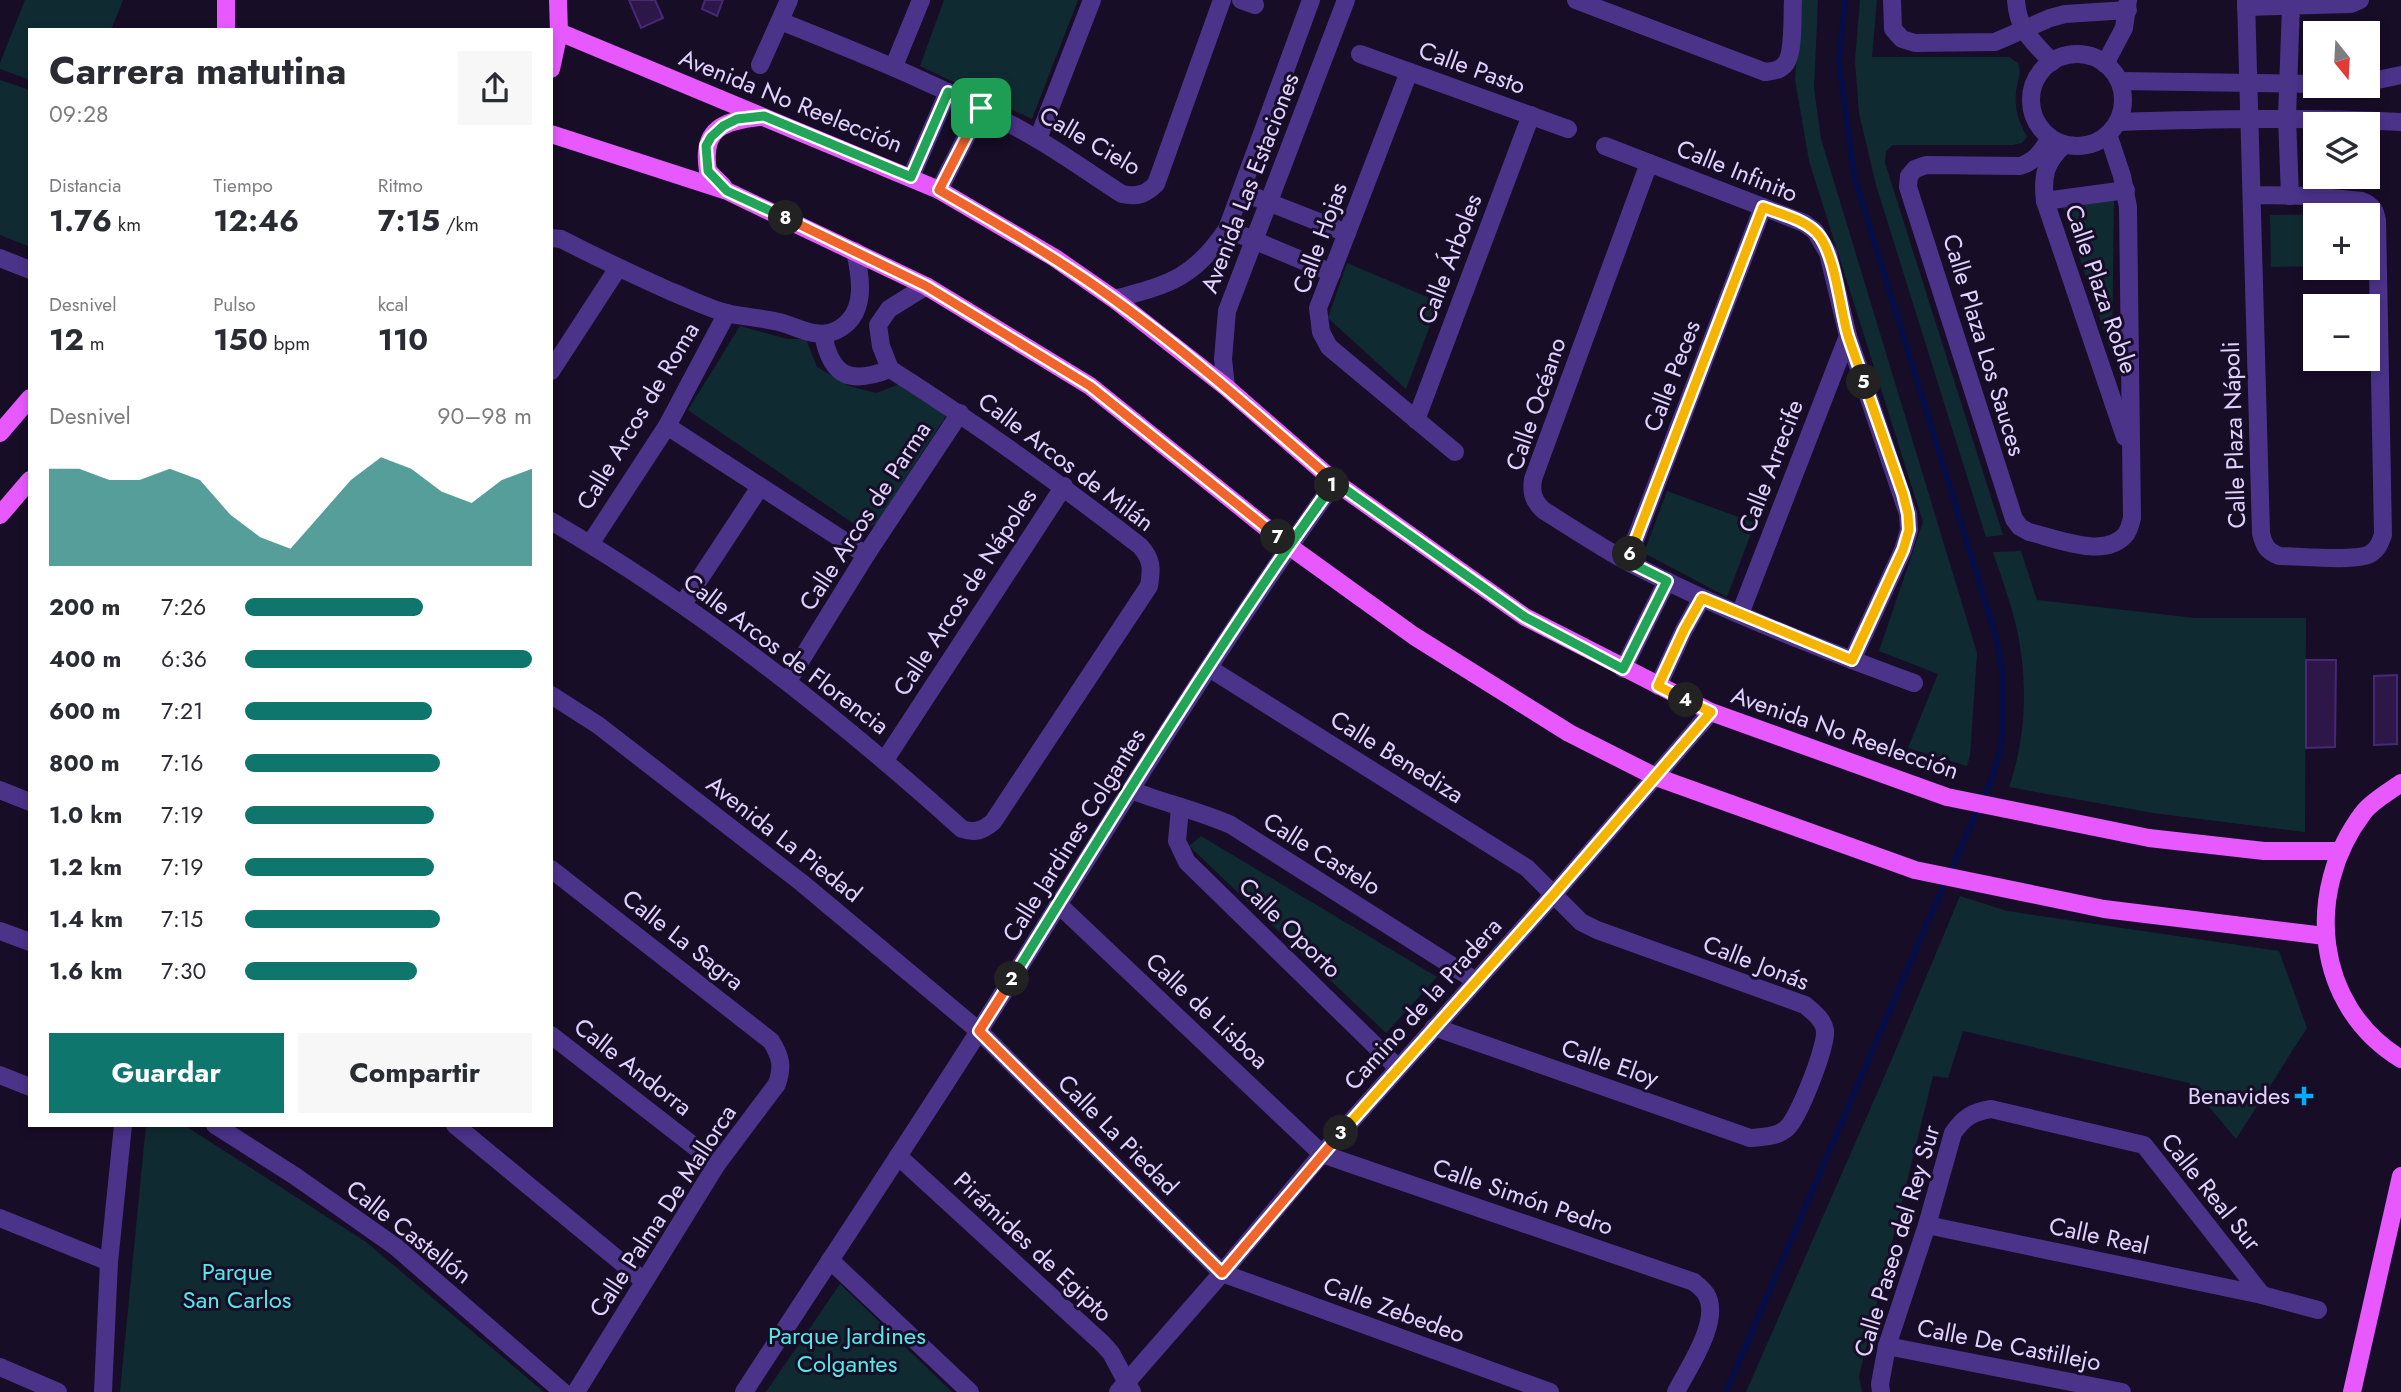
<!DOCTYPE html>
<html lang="es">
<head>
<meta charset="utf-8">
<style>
	body { margin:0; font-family:Jost,sans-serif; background:#f7f7f7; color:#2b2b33; height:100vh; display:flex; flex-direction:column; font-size:26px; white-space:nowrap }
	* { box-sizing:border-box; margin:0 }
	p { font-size:23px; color:#7c7c81 }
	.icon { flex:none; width:38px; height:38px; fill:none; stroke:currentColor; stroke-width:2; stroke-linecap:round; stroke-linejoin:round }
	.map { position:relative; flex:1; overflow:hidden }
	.panel { position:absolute; left:28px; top:28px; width:525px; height:1099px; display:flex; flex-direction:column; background:#fff; border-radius:0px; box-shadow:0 4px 10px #0003 }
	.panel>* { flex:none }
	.needle { width:46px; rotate:162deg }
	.buttons { position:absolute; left:2303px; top:21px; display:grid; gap:14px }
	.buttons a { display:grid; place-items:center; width:77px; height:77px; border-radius:0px; background:#fff; box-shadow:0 4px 10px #0003; font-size:35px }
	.pin { position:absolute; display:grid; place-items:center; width:60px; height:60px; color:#fff; margin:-30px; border-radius:14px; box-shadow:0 4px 10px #0006 }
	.km { position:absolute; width:35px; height:35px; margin:-18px; border-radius:50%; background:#222; color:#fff; font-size:19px; line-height:35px; text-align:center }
	.round { display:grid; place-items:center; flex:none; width:74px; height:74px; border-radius:0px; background:#f7f7f7 }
	.headline { display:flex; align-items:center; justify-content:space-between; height:119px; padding:0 21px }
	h1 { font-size:38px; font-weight:700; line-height:52px }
	.stats { display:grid; grid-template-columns:repeat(3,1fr); gap:10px; height:119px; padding:7px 21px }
	.stats div { display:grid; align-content:center }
	.stats b { font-size:30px; font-weight:700 }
	.stats small { font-size:19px; font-weight:400 }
	.stats p { font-size:19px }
	.chart { height:196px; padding:14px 21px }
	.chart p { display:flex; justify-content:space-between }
	.chart svg { width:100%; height:126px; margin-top:7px; fill:#0f766e; opacity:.7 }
	.cta { display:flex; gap:14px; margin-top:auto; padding:14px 21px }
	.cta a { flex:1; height:80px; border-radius:0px; background:#0f766e; color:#fff; font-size:28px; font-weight:700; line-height:80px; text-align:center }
	.cta a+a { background:#f7f7f7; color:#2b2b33 }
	ul { padding:0 21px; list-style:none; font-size:23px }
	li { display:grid; grid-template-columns:112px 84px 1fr; align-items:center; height:52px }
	li i { height:18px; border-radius:9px; background:#0f766e }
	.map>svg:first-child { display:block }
	.green { fill:#0f2b31 }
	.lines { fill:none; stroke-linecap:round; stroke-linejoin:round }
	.stream { stroke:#050e47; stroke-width:6 }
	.building { fill:#2d1749; stroke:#492777; stroke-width:2 }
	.minor { stroke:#4b338a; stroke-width:18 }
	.major { stroke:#e759ff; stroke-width:18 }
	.split-1-casing { stroke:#fff; stroke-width:14 }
	.split-2-casing { stroke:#fff; stroke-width:14 }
	.split-3-casing { stroke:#fff; stroke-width:14 }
	.split-4-casing { stroke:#fff; stroke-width:14 }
	.split-5-casing { stroke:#fff; stroke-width:14 }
	.split-6-casing { stroke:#fff; stroke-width:14 }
	.split-7-casing { stroke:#fff; stroke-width:14 }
	.split-8-casing { stroke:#fff; stroke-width:14 }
	.split-9-casing { stroke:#fff; stroke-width:14 }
	.split-1 { stroke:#f0652b; stroke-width:9 }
	.split-2 { stroke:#22a559; stroke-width:9 }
	.split-3 { stroke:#f0652b; stroke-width:9 }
	.split-4 { stroke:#f5b400; stroke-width:9 }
	.split-5 { stroke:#f5b400; stroke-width:9 }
	.split-6 { stroke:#f5b400; stroke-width:9 }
	.split-7 { stroke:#22a559; stroke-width:9 }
	.split-8 { stroke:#f0652b; stroke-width:9 }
	.split-9 { stroke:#22a559; stroke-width:9 }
	.poi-dot { fill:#00aafd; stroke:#170d27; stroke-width:2.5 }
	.labels { text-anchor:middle; stroke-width:6; stroke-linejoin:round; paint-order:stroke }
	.street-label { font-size:24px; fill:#e2d2ff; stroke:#170d27 }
	.poi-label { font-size:24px; fill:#e2d2ff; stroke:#170d27; text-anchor:end }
	.park-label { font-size:24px; fill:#53eae7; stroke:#170d27 }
</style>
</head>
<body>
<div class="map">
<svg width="2401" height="1392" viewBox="0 0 2401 1392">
	<rect width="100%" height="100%" fill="#170d27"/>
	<!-- green -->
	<g class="green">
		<path d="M25 0H123L111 30H30V80L0 69V63Z"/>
		<path d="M944 0H1078L1032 119 920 66Z"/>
		<path d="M1801 0H1818L1814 88 1821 139 1977 653 1970 756 1967 766 1908 748 1938 674 1879 651 1923 522 1809 161 1795 79Z"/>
		<path d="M1860 0H1877L1872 57H2009L2018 63C2021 73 2019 76 2017 86 2013 105 2018 120 2027 137L2022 143 2013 145H1893L1886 151 1885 163 2003 535 1986 537 1876 185 1859 113 1855 61Z"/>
		<path d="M0 80 30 90 28 246 0 235Z"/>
		<path d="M2114 200 2112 355 2063 208Z"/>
		<path d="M2358 214 2315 215V266L2271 267 2270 215Z"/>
		<path d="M1347 263 1439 302 1406 389 1328 318Z"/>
		<path d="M740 326 787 339H806L817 367 849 386 876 393 900 384 946 416 876 524 863 530 688 410Z"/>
		<path d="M1667 491 1755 523 1727 597 1644 553Z"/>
		<path d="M2021 551 2037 600 2195 618H2306L2305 832 2153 813 2009 787C2027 736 2028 678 2016 625 2010 601 2001 576 1993 552Z"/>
		<path d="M1201 836 1437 977 1386 1033 1189 846Z"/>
		<path d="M1960 896 2007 911 2279 951 2307 1028 2236 1139 2189 1083 1963 1031 1948 1078 1933 1076 1859 1376 1862 1392H1746L1889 1066Z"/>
		<path d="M146 1125H184L366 1242 544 1392H120Z"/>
		<path d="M840 1284 952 1392H766Z"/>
	</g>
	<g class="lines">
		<!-- stream -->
		<path class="stream" d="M1726 1392 1925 928 1993 776 2001 748 2003 714 2002 671 1997 640 1854 176 1839 61 1845 0"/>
	</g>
	<!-- building -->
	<g class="building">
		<path d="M629 0H655L663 18 641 28Z"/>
		<path d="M705 0H723L717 16 702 9Z"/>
		<path d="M2306 660H2336L2335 747 2306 748Z"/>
		<path d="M2397 675V744L2374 745V676Z"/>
	</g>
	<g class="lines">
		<!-- minor -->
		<g class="minor">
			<path d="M1241 0 1255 5"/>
			<path d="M1576 0 1765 72C1773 71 1780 71 1786 63 1794 52 1792 15 1793 0"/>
			<path d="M1892 0 1893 29 1902 39 1915 43 1995 42 2050 18 2065 14 2128 10"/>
			<path d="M2016 0C2018 31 2032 40 2052 62"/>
			<path d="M2246 0 2261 533C2264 546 2267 551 2279 556 2300 556 2354 562 2370 554 2378 549 2380 543 2383 535L2377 220C2375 210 2372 205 2362 201L2311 196 2252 195"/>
			<path d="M2246 7 2351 4 2360 0"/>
			<path d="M780 21C868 56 955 91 1037 139 1066 156 1094 176 1122 194 1137 197 1145 195 1156 184L1222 0"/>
			<path d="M1360 54 1568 129"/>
			<circle cx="2077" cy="100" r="46"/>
			<path d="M2105 64 2124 28 2128 0"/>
			<path d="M760 65 789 0"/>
			<path d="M894 66 921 0"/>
			<path d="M1409 72 1318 308 1321 332 1329 347 1455 452"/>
			<path d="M2119 81 2315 84"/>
			<path d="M2368 82 2401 75"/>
			<path d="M2118 122C2213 119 2306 117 2401 122"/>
			<path d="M2050 138C2041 152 2036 161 2020 166L1926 165 1915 169 1909 176 1908 187 2014 519 2020 527 2029 532C2055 538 2106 560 2126 534 2129 530 2131 522 2132 518L2128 207 2122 176 2108 134"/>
			<path d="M1038 139 1092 0"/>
			<path d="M2064 145C2045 162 2042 177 2045 201L2125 437"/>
			<path d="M1605 146 1804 223 1815 231 1828 253 1848 336 1908 514 1909 530 1903 550 1852 660"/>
			<path d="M1649 163 1533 479C1531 493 1533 500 1543 510 1572 528 1600 547 1630 563 1721 610 1818 648 1914 683"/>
			<path d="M911 177 948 92"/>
			<path d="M939 190 981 108"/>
			<path d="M1242 192 1347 233"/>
			<path d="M2290 196 2287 117 2291 6"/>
			<path d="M2045 201 2126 190"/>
			<path d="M1227 229 1332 273"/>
			<path d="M551 238 561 239C598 258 634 275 672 292 690 299 708 308 726 313 744 317 762 318 779 322 798 327 816 339 835 331 868 316 861 278 855 251"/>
			<path d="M0 258 30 270"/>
			<path d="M1114 299C1170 284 1193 279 1227 229L1311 0"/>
			<path d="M823 334C831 377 850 385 890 369"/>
			<path d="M890 369 881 346 878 325 889 309 926 286"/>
			<path d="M551 371 618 268"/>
			<path d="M1226 387 1223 359 1227 311 1346 0"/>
			<path d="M1416 420 1531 115"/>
			<path d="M667 426 866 555"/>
			<path d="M551 521C700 608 834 714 962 829 975 833 982 831 993 822L1149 586C1152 568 1152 559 1140 546 1059 483 977 424 890 369"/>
			<path d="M590 544 667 426 727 313"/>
			<path d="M1627 561 1763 207"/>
			<path d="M683 604 760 487"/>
			<path d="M1740 614 1848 336"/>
			<path d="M1209 668 1527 868 1581 922 1597 930 1805 1005C1813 1012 1823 1019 1825 1030 1827 1046 1799 1117 1787 1128 1777 1137 1763 1137 1750 1138L1434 1027"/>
			<path d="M1623 669 1667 581"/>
			<path d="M788 681 866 555 960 413"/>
			<path d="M1658 686 1684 630 1702 598"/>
			<path d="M551 695 598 725 802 883 979 1031 1222 1273 1550 1392"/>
			<path d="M885 760 1064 486"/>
			<path d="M0 790 30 802"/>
			<path d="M1131 790C1164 803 1199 811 1231 825L1476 981"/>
			<path d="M1180 808 1177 841 1187 862 1398 1068"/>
			<path d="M551 869 771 1041C781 1057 783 1066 777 1084L717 1164 576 1392"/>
			<path d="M1058 904 1322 1154 1694 1282C1697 1285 1703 1289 1706 1294 1722 1320 1688 1368 1676 1392"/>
			<path d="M0 931 30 942"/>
			<path d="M551 1035 717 1164"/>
			<path d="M0 1075 30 1087"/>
			<path d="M215 1125 295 1176 396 1247 563 1392"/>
			<path d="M455 1125 644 1281"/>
			<path d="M898 1156 1103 1344 1111 1353 1132 1392"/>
			<path d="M0 1218 109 1262"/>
			<path d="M1927 1225 2262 1295 2318 1310"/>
			<path d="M830 1260 970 1392"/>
			<path d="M1887 1346 2122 1392"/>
			<path d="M0 1367 58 1392"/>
			<path d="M103 1392 109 1262 123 1125"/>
			<path d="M744 1392C822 1272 902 1152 979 1031 1096 847 1208 659 1335 482"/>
			<path d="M1118 1392 1222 1273 1322 1154 1554 894 1711 712"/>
			<path d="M1881 1392 1880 1384 1887 1346 1927 1225 1953 1133C1964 1117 1973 1112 1991 1109L2144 1145 2262 1295"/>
		</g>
		<!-- major -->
		<g class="major">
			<path d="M226 30V0"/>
			<path d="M559 32 939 190 1055 258 1114 299 1226 387 1335 482 1525 617 1711 712 1947 797 2149 838 2264 851H2339"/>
			<path d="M551 69 559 32 558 0"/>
			<path d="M551 134 727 191 926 286 1090 386 1289 546 1414 636 1569 733 1656 777 1915 870 2104 909 2325 936"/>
			<path d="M723 186 708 171C701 129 722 121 760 117"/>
			<path d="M0 433 30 398"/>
			<path d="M0 515 30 480"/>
			<path d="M2401 783C2389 792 2372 801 2363 813 2304 891 2314 1006 2401 1059"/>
			<path d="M2352 1392 2401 1176"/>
		</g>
	</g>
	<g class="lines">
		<!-- split-1 casing -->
		<g class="split-1-casing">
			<path id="split-1" d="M981 108 939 190C998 224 1057 258 1112 298 1190 354 1262 419 1335 482L1332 485"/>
		</g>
		<!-- split-2 casing -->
		<g class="split-2-casing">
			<path id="split-2" d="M1012 979C1115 812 1218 645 1332 485"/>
		</g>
		<!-- split-3 casing -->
		<g class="split-3-casing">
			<path id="split-3" d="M1012 979 979 1031 1222 1273 1341 1133"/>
		</g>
		<!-- split-4 casing -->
		<g class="split-4-casing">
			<path id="split-4" d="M1341 1133 1554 894 1711 712 1686 700"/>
		</g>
		<!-- split-5 casing -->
		<g class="split-5-casing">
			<path id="split-5" d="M1686 700 1658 686 1684 630 1702 598 1852 660 1903 550 1909 530 1908 514 1903 494 1864 382"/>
		</g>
		<!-- split-6 casing -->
		<g class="split-6-casing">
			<path id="split-6" d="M1630 554 1763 207C1780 214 1804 219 1817 233 1835 252 1840 309 1848 336 1853 351 1859 367 1864 382"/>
		</g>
		<!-- split-7 casing -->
		<g class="split-7-casing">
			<path id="split-7" d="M1278 537 1289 546 1335 482 1525 617 1623 669 1667 581 1627 561 1630 554"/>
		</g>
		<!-- split-8 casing -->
		<g class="split-8-casing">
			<path id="split-8" d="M786 218 926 286 1090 386 1278 537"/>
		</g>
		<!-- split-9 casing -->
		<g class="split-9-casing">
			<path id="split-9" d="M786 218 727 191 708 171 706 146 711 137 723 126 737 119 764 116 911 177 948 92 981 108"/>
		</g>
		<!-- split-1 -->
		<use href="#split-1" class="split-1"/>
		<!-- split-2 -->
		<use href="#split-2" class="split-2"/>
		<!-- split-3 -->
		<use href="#split-3" class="split-3"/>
		<!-- split-4 -->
		<use href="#split-4" class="split-4"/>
		<!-- split-5 -->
		<use href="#split-5" class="split-5"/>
		<!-- split-6 -->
		<use href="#split-6" class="split-6"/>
		<!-- split-7 -->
		<use href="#split-7" class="split-7"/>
		<!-- split-8 -->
		<use href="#split-8" class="split-8"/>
		<!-- split-9 -->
		<use href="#split-9" class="split-9"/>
	</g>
	<!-- markers -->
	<path class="poi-dot" d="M2300.5 1085.5h7v7h7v7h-7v7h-7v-7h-7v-7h7z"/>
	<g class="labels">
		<!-- street labels -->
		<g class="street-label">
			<text transform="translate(1472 68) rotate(20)" y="8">Calle Pasto</text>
			<text transform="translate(791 101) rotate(22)" y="8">Avenida No Reelección</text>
			<text transform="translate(1090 141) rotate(30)" y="8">Calle Cielo</text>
			<text transform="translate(1737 171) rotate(22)" y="8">Calle Infinito</text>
			<text transform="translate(1250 183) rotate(-69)" y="8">Avenida Las Estaciones</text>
			<text transform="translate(1320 238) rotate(-70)" y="8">Calle Hojas</text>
			<text transform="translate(1450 259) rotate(-69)" y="8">Calle Árboles</text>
			<text transform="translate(2101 289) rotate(71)" y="8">Calle Plaza Roble</text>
			<text transform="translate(1984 345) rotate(73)" y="8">Calle Plaza Los Sauces</text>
			<text transform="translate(1672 376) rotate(-69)" y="8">Calle Peces</text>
			<text transform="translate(1536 404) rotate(-71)" y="8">Calle Océano</text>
			<text transform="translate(638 416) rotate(-59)" y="8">Calle Arcos de Roma</text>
			<text transform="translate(2234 435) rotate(-92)" y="8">Calle Plaza Nápoli</text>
			<text transform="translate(1066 462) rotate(37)" y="8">Calle Arcos de Milán</text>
			<text transform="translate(1771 466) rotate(-69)" y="8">Calle Arrecife</text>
			<text transform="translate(865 516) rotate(-57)" y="8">Calle Arcos de Parma</text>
			<text transform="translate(965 592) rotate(-57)" y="8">Calle Arcos de Nápoles</text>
			<text transform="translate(786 654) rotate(37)" y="8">Calle Arcos de Florencia</text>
			<text transform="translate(1845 733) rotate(19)" y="8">Avenida No Reelección</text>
			<text transform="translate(1397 757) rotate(32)" y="8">Calle Benediza</text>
			<text transform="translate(1074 835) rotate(-58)" y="8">Calle Jardines Colgantes</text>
			<text transform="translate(784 839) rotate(38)" y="8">Avenida La Piedad</text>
			<text transform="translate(1322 854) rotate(32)" y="8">Calle Castelo</text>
			<text transform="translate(1290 928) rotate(44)" y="8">Calle Oporto</text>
			<text transform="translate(683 940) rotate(38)" y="8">Calle La Sagra</text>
			<text transform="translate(1756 963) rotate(21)" y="8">Calle Jonás</text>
			<text transform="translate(1423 1004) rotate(-48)" y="8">Camino de la Pradera</text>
			<text transform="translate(1207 1011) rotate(43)" y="8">Calle de Lisboa</text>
			<text transform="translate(1610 1063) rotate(19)" y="8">Calle Eloy</text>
			<text transform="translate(633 1067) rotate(38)" y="8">Calle Andorra</text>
			<text transform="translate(1118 1135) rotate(45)" y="8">Calle La Piedad</text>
			<text transform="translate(2211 1192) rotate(51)" y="8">Calle Real Sur</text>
			<text transform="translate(1523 1197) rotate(19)" y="8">Calle Simón Pedro</text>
			<text transform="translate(663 1211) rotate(-57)" y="8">Calle Palma De Mallorca</text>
			<text transform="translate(409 1232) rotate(38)" y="8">Calle Castellón</text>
			<text transform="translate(2099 1236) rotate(12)" y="8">Calle Real</text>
			<text transform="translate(1897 1241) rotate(-73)" y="8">Calle Paseo del Rey Sur</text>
			<text transform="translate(1033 1247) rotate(43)" y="8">Pirámides de Egipto</text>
			<text transform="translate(1394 1310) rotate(20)" y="8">Calle Zebedeo</text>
			<text transform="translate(2009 1345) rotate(11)" y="8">Calle De Castillejo</text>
		</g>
		<!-- poi labels -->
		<g class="poi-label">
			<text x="2290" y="1104">Benavides</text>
		</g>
		<!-- park labels -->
		<g class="park-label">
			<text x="237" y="1280">Parque<tspan x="237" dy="28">San Carlos</tspan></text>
			<text x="847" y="1344">Parque Jardines<tspan x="847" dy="28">Colgantes</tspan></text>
		</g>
	</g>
</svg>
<div class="buttons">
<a><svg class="needle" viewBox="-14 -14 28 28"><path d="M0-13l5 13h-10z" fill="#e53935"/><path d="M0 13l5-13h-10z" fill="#7c7c81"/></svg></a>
<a><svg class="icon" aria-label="layers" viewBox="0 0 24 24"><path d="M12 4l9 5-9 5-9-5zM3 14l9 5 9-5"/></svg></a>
<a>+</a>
<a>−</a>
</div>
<div class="pin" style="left:981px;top:108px;background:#1e9e55"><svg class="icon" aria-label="arrive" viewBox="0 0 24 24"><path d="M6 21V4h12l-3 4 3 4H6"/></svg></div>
<b class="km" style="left:1332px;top:485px">1</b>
<b class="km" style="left:1012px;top:979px">2</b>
<b class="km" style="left:1341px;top:1133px">3</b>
<b class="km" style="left:1686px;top:700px">4</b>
<b class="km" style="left:1864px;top:382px">5</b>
<b class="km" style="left:1630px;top:554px">6</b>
<b class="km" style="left:1278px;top:537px">7</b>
<b class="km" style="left:786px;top:218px">8</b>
<section class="panel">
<div class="headline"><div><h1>Carrera matutina</h1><p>09:28</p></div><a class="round"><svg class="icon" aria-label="share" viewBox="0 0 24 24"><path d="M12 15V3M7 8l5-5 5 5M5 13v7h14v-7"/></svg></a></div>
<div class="stats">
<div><p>Distancia</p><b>1.76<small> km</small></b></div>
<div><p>Tiempo</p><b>12:46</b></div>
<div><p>Ritmo</p><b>7:15<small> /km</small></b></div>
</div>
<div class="stats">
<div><p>Desnivel</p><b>12<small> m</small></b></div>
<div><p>Pulso</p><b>150<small> bpm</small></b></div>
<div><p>kcal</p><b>110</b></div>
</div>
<div class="chart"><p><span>Desnivel</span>90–98 m</p>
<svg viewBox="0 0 160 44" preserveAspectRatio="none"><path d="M0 44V10L10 10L20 14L30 14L40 10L50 14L60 26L70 34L80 38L90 26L100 14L110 6L120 10L130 18L140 22L150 14L160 10V44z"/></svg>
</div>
<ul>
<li><b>200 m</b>7:26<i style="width:62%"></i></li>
<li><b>400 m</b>6:36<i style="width:100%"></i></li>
<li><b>600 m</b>7:21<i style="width:65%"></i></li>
<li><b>800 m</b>7:16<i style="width:68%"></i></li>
<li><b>1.0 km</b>7:19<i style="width:66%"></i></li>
<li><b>1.2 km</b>7:19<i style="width:66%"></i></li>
<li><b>1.4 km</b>7:15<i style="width:68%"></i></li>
<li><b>1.6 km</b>7:30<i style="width:60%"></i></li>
</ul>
<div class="cta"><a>Guardar</a><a>Compartir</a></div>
</section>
</div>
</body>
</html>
